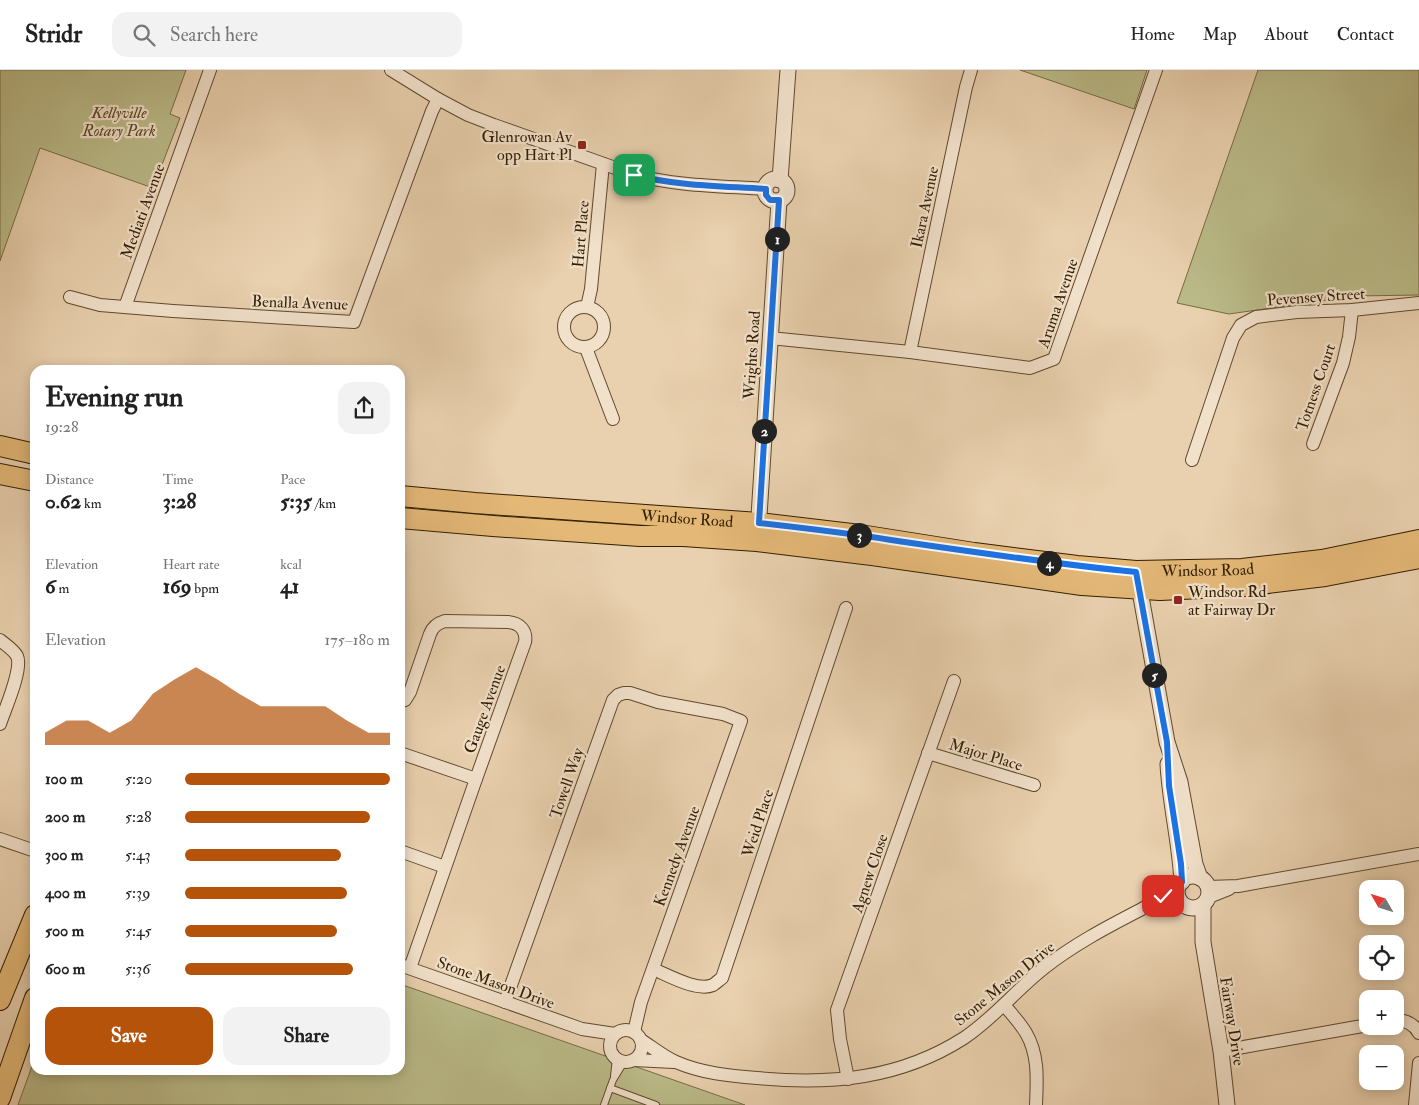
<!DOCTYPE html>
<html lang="en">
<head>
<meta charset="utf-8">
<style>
	body { margin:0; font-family:"IM FELL Double Pica",serif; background:#f2f2f2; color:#222; height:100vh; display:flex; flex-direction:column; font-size:19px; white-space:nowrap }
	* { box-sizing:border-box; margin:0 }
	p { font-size:16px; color:#767676 }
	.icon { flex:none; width:28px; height:28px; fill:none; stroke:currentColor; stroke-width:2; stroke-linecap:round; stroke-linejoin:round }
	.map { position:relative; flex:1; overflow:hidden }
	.details { position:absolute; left:30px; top:295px; width:375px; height:710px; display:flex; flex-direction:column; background:#fff; border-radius:15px; box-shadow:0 2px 12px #0003 }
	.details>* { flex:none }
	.needle { width:32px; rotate:309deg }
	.fabs { position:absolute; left:1359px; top:810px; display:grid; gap:10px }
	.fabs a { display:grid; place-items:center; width:45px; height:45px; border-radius:10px; background:#fff; box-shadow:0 2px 12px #0003; font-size:25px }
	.pin { position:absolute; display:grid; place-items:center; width:42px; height:42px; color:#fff; margin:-21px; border-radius:10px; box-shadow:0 2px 8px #0006 }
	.km { position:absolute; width:25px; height:25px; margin:-12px; border-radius:50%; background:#222; color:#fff; font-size:14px; line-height:25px; text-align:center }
	.round { display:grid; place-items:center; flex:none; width:52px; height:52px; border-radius:15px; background:#f2f2f2 }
	.headline { display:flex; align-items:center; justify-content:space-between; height:85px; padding:0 15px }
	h1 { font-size:28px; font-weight:800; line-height:38px }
	.stats { display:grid; grid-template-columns:repeat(3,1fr); gap:8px; height:85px; padding:5px 15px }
	.stats div { display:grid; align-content:center }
	.stats b { font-size:21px; font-weight:800 }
	.stats small { font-size:14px; font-weight:400 }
	.stats p { font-size:14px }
	.chart { height:140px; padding:10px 15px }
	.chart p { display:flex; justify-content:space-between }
	.chart svg { width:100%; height:90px; margin-top:5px; fill:#b45309; opacity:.7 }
	.button { display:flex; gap:10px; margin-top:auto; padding:10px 15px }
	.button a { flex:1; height:58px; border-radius:15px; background:#b45309; color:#fff; font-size:20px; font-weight:800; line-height:58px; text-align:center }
	.button a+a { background:#f2f2f2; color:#222 }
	ul { padding:0 15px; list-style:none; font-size:16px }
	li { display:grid; grid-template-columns:80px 60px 1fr; align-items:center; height:38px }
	li i { height:12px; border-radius:6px; background:#b45309 }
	header { display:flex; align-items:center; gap:30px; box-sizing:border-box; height:70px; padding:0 25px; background:#fff; border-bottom:1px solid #e0e0e0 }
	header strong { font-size:24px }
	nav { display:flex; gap:28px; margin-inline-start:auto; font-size:18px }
	.search { width:350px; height:45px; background:#f2f2f2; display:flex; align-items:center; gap:12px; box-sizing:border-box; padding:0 18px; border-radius:15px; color:#767676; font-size:19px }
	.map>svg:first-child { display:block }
	.green { fill:#baba88; stroke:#766c44 }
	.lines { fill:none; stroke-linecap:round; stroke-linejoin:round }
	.service-casing { stroke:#604a2c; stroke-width:8 }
	.minor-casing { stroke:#604a2c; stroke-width:14 }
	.tertiary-casing { stroke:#604a2c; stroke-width:17 }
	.primary-casing { stroke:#331e00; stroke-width:22 }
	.service { stroke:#f1e0ca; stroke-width:6 }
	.minor { stroke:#f1e0ca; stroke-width:12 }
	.tertiary { stroke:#f1e0ca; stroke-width:15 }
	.primary { stroke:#e4b877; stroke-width:20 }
	.route-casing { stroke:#fff; stroke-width:10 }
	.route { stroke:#1a73e8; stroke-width:6 }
	.poi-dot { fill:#8f2418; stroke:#f1e0ca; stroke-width:2 }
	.labels { text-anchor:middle; stroke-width:4.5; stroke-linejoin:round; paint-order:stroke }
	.park-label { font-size:16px; font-style:italic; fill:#554522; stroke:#f1e0ca }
	.poi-label { font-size:16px; fill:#331e00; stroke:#f1e0ca; text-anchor:end }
	.street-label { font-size:16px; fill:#331e00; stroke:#f1e0ca }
</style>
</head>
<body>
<header>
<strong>Stridr</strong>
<div class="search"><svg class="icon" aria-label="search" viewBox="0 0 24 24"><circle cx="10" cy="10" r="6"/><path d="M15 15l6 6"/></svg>Search here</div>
<nav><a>Home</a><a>Map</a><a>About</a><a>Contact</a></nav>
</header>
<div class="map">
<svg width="1419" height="1035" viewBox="0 0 1419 1035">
	<rect width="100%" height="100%" fill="#e9d0ae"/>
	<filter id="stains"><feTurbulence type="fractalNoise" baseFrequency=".004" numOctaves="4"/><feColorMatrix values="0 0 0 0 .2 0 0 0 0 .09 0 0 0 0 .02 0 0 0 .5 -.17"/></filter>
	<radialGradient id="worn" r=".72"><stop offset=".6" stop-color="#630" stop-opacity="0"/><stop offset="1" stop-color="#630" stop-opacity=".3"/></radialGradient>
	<!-- green -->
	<g class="green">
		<path d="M0 0H186L170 44 180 48 153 118 40 78 0 191Z"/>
		<path d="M1020 0H1147L1134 39Z"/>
		<path d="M1258 0H1419V225L1356 226 1229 244 1177 233Z"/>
		<path d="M400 914 745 1035H18L35 988V1000H400Z"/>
	</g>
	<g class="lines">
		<!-- service casing -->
		<g class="service-casing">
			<g id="service">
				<path d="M614 1006 616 988"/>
				<path d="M610 1018 656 1035"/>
				<path d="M604 1035 613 1010 624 992"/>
			</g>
		</g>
		<!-- minor casing -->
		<g class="minor-casing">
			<g id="minor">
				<path d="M391 0 438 29 468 45 494 55 635 105C677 116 722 116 765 119"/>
				<path d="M70 227 100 235 173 241 354 252 432 41 438 29"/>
				<circle cx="584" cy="257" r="20"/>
				<path d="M125 237 210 0"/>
				<path d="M587 237 591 219 603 94"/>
				<path d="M770 268 910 282 1030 298 1054 289 1156 0"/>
				<path d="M586 278 613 349"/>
				<path d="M910 282 966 17 971 0"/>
				<path d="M1313 374 1343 293 1349 267 1352 240"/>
				<path d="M1192 390 1233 268 1241 255 1256 247 1297 242 1352 240 1419 233"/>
				<path d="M0 570C6 575 14 580 17 586 23 599 5 639 0 654"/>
				<path d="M400 632 405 630 410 622 430 564C433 556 438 553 445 551L508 552C520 553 527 561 525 572L476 709 410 898"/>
				<path d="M400 683 476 709"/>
				<path d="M928 683 1034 715"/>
				<path d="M0 769 35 781"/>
				<path d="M400 781 445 797"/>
				<path d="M1208 817 1238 816 1419 784"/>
				<path d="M1209 827 1229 819"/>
				<path d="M1149 837 1180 831"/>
				<path d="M400 895 582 959 615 964"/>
				<path d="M653 899C668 905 697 922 713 915 716 913 719 910 722 908L846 538"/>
				<path d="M505 932 613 630 618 625 624 623H630L658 632 723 644 741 651 641 932 634 962"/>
				<path d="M1004 935C1012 944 1020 953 1026 963 1039 985 1037 1010 1036 1035"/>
				<path d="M1395 950C1405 950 1414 954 1419 963"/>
				<circle cx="626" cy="976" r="16"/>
				<path d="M641 970C652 977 664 987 676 992 701 1003 730 1006 757 1008 831 1015 900 1009 964 968 994 948 1016 920 1044 898 1073 875 1107 857 1140 840 1153 833 1166 824 1179 816"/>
				<path d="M1221 981 1368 955"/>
				<path d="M634 990 674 992"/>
				<path d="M848 1009 840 969 837 940 954 611"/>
				<path d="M1415 1035 1419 993"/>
			</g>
		</g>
		<!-- tertiary casing -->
		<g class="tertiary-casing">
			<g id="tertiary">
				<circle cx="776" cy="120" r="11"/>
				<path d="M780 110 788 0"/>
				<path d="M758 462 779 131"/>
				<path d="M1138 510 1167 672 1180 712 1195 794 1200 808"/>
				<path d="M1168 694C1170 733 1180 772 1182 812"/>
				<circle cx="1193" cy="822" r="16"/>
				<path d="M1203 835V872L1221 981 1227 1035"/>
			</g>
		</g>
		<!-- primary casing -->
		<g class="primary-casing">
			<g id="primary">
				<path d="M0 376 35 384"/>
				<path d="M0 404 35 411"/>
				<path id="s1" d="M400 426 475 433 759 453 860 465 974 483 1077 496 1136 501 1242 499 1322 490 1419 470"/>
				<path d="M400 448 493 456 640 466H683L757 471 872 485 1082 515 1160 520 1244 516 1325 506 1419 488"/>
				<path d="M0 930 35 845"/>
				<path d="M0 1028 35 928"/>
			</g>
		</g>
		<!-- service -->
		<use href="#service" class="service"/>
		<!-- minor -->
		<use href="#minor" class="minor"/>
		<!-- tertiary -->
		<use href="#tertiary" class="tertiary"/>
		<!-- primary -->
		<use href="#primary" class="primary"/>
	</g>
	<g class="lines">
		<!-- route casing -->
		<g class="route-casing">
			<path id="route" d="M634 105C677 116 722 116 766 119V125L770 130H779L759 453C803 458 847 463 891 470 973 482 1054 494 1136 502L1167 672 1169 716 1181 794 1182 812 1179 816 1163 826"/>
		</g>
		<!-- route -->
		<use href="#route" class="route"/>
	</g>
	<!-- markers -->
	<g class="poi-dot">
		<rect x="577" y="70" width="10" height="10" rx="2.5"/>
		<rect x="1173" y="525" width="10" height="10" rx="2.5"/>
	</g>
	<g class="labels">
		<!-- park labels -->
		<g class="park-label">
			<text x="119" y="48">Kellyville<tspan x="119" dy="18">Rotary Park</tspan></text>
		</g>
		<!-- poi labels -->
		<g class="poi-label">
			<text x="572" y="72">Glenrowan Av<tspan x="572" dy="18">opp Hart Pl</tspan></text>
			<text x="1188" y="527" text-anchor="start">Windsor Rd<tspan x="1188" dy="18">at Fairway Dr</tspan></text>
		</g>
		<!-- street labels -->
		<g class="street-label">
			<text transform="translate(924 137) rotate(-78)" y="6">Ikara Avenue</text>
			<text transform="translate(142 141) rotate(-70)" y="6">Mediati Avenue</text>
			<text transform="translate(580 164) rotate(-85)" y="6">Hart Place</text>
			<text transform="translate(1316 226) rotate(-4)" y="6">Pevensey Street</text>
			<text transform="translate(300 232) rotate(2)" y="6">Benalla Avenue</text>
			<text transform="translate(1057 233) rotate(-71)" y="6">Aruma Avenue</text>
			<text transform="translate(751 285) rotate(-86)" y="6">Wrights Road</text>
			<text transform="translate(1315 317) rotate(-71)" y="6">Totness Court</text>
			<text dy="6" stroke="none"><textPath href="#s1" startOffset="288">Windsor Road</textPath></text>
			<text dy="6" stroke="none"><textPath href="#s1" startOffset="812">Windsor Road</textPath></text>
			<text transform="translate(484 639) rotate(-70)" y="6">Gauge Avenue</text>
			<text transform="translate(986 684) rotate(17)" y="6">Major Place</text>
			<text transform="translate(566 713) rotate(-71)" y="6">Towell Way</text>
			<text transform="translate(757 753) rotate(-72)" y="6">Weid Place</text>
			<text transform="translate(676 786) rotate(-70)" y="6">Kennedy Avenue</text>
			<text transform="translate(869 803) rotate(-71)" y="6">Agnew Close</text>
			<text transform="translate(496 912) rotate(20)" y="6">Stone Mason Drive</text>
			<text transform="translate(1004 913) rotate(-39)" y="6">Stone Mason Drive</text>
			<text transform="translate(1233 951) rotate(81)" y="6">Fairway Drive</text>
		</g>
	</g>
	<rect width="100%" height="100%" filter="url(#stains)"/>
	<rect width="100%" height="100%" fill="url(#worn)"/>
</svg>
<div class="fabs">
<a><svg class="needle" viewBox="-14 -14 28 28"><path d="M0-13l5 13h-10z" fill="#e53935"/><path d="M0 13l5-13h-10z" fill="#767676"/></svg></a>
<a><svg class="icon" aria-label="locate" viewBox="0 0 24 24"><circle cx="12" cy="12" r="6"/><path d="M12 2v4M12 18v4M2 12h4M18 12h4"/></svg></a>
<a>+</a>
<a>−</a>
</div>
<div class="pin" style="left:634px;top:105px;background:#1e9e55"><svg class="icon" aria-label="arrive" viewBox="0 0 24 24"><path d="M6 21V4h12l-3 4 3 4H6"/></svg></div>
<div class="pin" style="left:1163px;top:826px;background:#d93025"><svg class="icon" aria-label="check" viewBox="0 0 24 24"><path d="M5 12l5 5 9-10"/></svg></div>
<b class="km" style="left:777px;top:169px">1</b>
<b class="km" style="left:764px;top:361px">2</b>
<b class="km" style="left:859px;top:465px">3</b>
<b class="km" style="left:1049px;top:493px">4</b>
<b class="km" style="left:1154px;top:605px">5</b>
<section class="details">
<div class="headline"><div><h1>Evening run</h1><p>19:28</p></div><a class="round"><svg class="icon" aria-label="share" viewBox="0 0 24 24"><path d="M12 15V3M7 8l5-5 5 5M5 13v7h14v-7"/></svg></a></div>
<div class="stats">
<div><p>Distance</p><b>0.62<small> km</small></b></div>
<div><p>Time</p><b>3:28</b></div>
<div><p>Pace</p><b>5:35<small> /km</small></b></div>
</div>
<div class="stats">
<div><p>Elevation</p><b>6<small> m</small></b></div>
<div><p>Heart rate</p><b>169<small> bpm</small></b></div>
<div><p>kcal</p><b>41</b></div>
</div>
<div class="chart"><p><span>Elevation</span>175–180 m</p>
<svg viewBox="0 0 160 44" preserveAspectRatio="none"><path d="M0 44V38L10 32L20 32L30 38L40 32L50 19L60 12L70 6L80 12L90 19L100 25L110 25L120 25L130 25L140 32L150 38L160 38V44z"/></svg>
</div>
<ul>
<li><b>100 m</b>5:20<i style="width:100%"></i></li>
<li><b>200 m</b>5:28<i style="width:90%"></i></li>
<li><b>300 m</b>5:43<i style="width:76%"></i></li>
<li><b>400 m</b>5:39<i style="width:79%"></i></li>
<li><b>500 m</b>5:45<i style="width:74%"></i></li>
<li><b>600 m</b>5:36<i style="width:82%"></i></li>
</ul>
<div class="button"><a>Save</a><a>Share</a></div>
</section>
</div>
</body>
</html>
